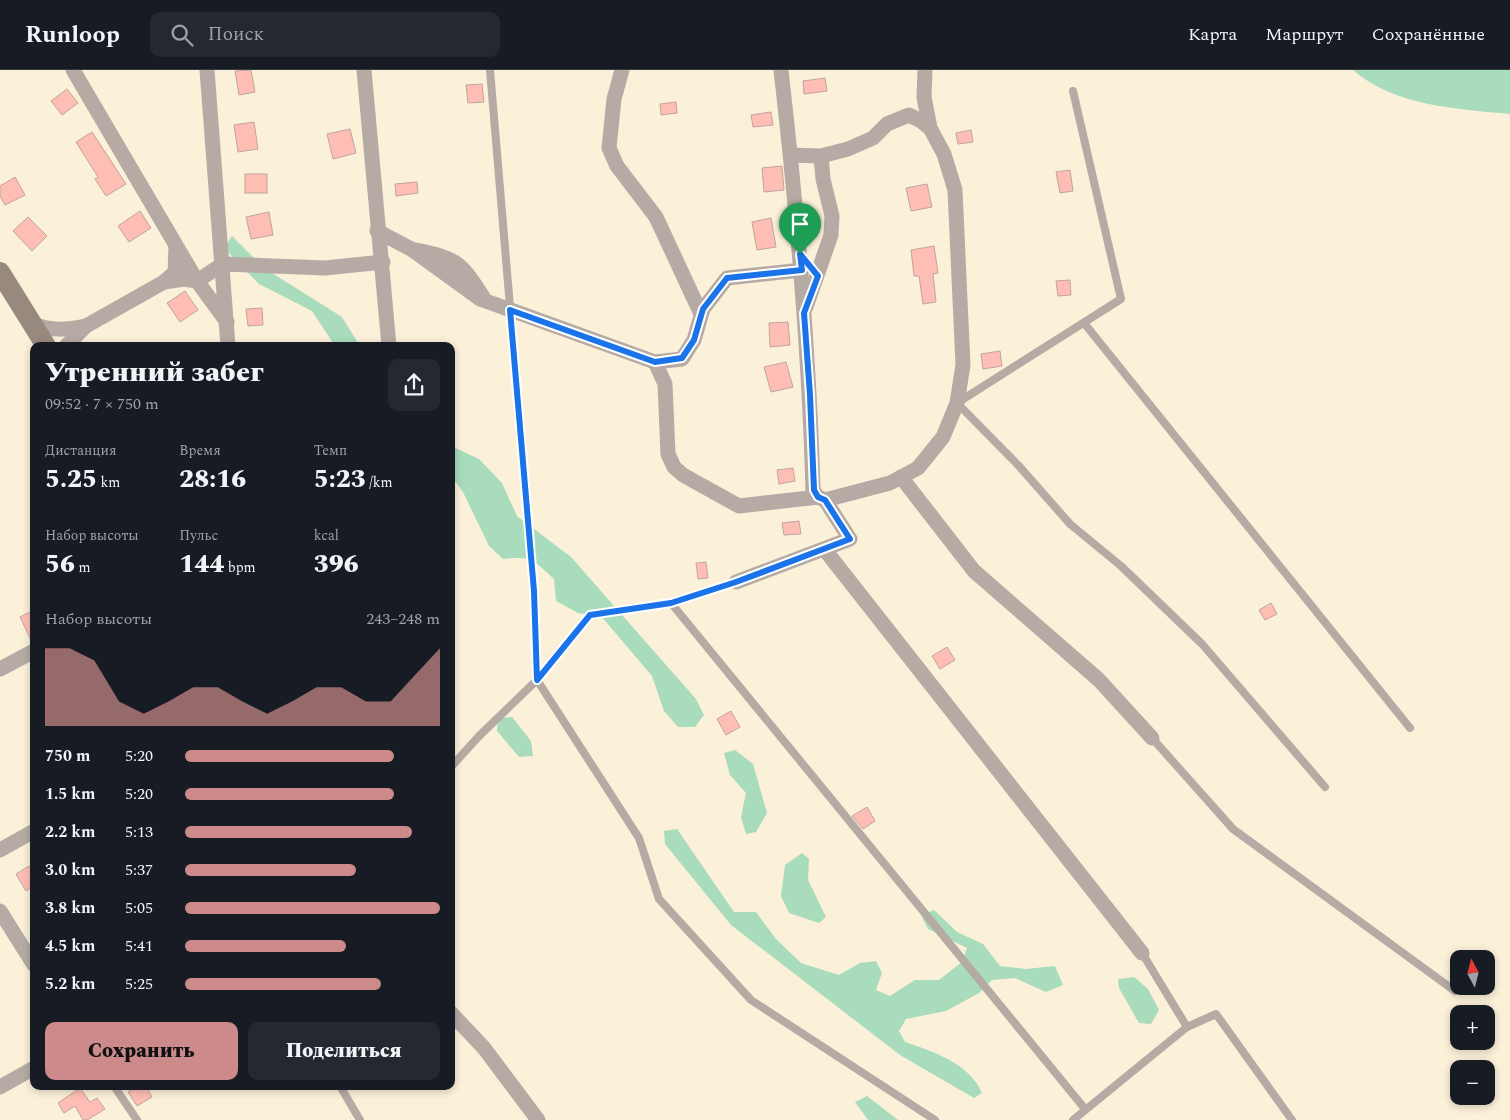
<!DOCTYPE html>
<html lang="ru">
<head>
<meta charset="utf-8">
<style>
	body { margin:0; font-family:Spectral,serif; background:#242831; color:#f1f3f6; height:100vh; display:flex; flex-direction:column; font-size:19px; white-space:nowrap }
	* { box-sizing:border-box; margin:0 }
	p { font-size:16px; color:#9ea1a6 }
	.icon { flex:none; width:28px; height:28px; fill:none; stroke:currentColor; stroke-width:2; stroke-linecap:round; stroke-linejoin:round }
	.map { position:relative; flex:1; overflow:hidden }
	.drawer { position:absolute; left:30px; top:272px; width:425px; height:748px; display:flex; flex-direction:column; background:#171b24; border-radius:10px; box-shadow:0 2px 8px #0003 }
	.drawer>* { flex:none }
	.needle { width:32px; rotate:353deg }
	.tools { position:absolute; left:1450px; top:880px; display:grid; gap:10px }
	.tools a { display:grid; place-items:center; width:45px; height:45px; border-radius:10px; background:#171b24; box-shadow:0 2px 8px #0003; font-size:25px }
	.pin { position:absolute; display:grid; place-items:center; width:42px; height:42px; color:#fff; margin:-51px -21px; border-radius:50% 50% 50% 0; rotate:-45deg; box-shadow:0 0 5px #0007 }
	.pin .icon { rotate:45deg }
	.round { display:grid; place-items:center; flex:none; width:52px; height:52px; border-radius:10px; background:#242831 }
	.head { display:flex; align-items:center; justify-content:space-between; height:85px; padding:0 15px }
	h1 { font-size:28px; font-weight:800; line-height:38px }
	.figures { display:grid; grid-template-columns:repeat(3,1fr); gap:8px; height:85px; padding:5px 15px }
	.figures div { display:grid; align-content:center }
	.figures b { font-size:25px; font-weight:800 }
	.figures small { font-size:14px; font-weight:400 }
	.figures p { font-size:14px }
	.chart { height:140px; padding:10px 15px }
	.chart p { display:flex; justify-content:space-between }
	.chart svg { width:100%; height:90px; margin-top:5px; fill:#cd8a8a; opacity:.7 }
	.primary-button { display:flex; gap:10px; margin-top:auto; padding:10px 15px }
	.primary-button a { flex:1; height:58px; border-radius:10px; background:#cd8a8a; color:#111; font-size:20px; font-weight:800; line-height:58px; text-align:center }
	.primary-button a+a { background:#242831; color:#f1f3f6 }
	ul { padding:0 15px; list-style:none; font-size:16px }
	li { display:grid; grid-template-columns:80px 60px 1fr; align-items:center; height:38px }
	li i { height:12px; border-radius:6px; background:#cd8a8a }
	header { display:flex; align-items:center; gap:30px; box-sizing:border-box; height:70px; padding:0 25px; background:#171b24; border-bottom:1px solid #363941 }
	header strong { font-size:24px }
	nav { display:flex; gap:28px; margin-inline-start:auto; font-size:18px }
	.search { width:350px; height:45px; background:#242831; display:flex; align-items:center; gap:12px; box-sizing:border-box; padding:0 18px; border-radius:10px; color:#9ea1a6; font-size:19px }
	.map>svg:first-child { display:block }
	.green { fill:#a9dbbd }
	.building { fill:#febeb4; stroke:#c1a4a0 }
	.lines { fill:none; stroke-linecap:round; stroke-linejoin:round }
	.lane { stroke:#b5aba4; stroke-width:8 }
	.street { stroke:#b5aba4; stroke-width:15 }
	.secondary { stroke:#98897f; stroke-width:20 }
	.route-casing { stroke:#fff; stroke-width:10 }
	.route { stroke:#1a73e8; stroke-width:6 }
</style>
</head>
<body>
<header>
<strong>Runloop</strong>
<div class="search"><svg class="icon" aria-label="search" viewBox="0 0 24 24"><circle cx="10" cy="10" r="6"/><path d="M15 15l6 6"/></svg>Поиск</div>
<nav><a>Карта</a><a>Маршрут</a><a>Сохранённые</a></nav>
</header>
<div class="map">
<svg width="1510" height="1050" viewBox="0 0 1510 1050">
	<rect width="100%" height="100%" fill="#fbf0d8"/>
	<!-- green -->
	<g class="green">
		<path d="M1353 0H1510V44C1458 39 1394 36 1353 0Z"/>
		<path d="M232 166 264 198 342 247 360 276H335L312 241 259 214 224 178Z"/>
		<path d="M451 376 479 389 502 413 517 446 571 487 696 629 704 645 695 657H678L664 641 652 606 601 546 578 543 556 531 554 509C533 490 532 486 503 489L489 476 463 422 451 406Z"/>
		<path d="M512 647 531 671 533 686 519 687 497 661 498 648Z"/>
		<path d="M735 680 753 694 767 743 756 762 746 764 741 747 746 723 730 705 724 683Z"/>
		<path d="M677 759 734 842H756L776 869 801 893 839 905 860 893 876 891 882 903 876 920 890 926 915 910H939L962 892 967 878 928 859 921 845 934 840 957 862 983 874 1000 896 1026 899 1055 896 1063 915 1046 922 1015 908 992 910 979 923 946 941 906 949 899 961 905 972C934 982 969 993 982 1023L974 1028 900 985 731 855 665 774 664 761Z"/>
		<path d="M802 783 809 789 808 810 826 847 819 853 789 843 781 826 785 795Z"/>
		<path d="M1134 907 1148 919 1159 940 1151 954 1139 953 1119 918 1118 909Z"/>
		<path d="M867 1026 898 1050H868L855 1032Z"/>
	</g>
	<!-- building -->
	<g class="building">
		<path d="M251 0 255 22 239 25 235 1Z"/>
		<path d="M825 8 827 21 804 24 803 11Z"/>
		<path d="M482 14 484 32 468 33 466 15Z"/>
		<path d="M67 19 78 33 62 45 51 31Z"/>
		<path d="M676 32 677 43 661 45 660 34Z"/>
		<path d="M771 42 773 55 753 57 751 45Z"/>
		<path d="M254 52 258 79 238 82 234 55Z"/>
		<path d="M350 59 356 83 333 89 327 64Z"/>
		<path d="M971 60 973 72 958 74 956 63Z"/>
		<path d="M92 62 126 114 106 126 95 109 98 107 76 72Z"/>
		<path d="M782 96 784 120 764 122 762 98Z"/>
		<path d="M1070 100 1073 121 1060 123 1056 102Z"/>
		<rect x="245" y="104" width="22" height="19"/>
		<path d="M15 107 25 125 5 135 0 126V116Z"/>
		<path d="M417 112 418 123 396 126 395 114Z"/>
		<path d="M927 114 932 137 911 141 906 118Z"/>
		<path d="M140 141 151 158 129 172 118 156Z"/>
		<path d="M269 142 273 165 251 169 246 147Z"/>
		<path d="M28 147 47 166 32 181 13 161Z"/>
		<path d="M771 148 776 177 757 180 752 152Z"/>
		<path d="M934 176 938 203 933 204 936 232 923 234 919 206H914L911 180Z"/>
		<path d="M1070 210 1071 225 1058 226 1056 211Z"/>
		<path d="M185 221 198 240 180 252 167 233Z"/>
		<path d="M262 238 263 255 248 256 246 239Z"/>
		<path d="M788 252 790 275 770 277 769 253Z"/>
		<path d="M1000 281 1002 296 983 299 981 284Z"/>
		<path d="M786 292 793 317 771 322 764 297Z"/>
		<path d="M793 398 795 411 779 414 777 400Z"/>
		<path d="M799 451 801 464 784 465 782 453Z"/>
		<path d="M706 492 708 508 698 509 696 493Z"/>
		<path d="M1271 533 1277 544 1265 550 1259 540Z"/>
		<path d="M34 540V572H32L20 547Z"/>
		<path d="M947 577 955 590 940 599 932 586Z"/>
		<path d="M731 641 740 657 726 665 717 649Z"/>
		<path d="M867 737 875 751 863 759 852 746Z"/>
		<path d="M29 796 34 804V816L26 821 16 804Z"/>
		<path d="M137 1016H146L152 1027 137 1036 128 1022Z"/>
		<path d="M80 1018 90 1032 97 1028 105 1039 87 1050H83L75 1036 64 1043 58 1033Z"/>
	</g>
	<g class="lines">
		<!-- lane -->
		<g class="lane">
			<path d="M490 0 534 521 537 610 639 768 659 829 751 930 935 1050"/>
			<path d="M1073 21 1121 229 957 333 1018 395 1070 454 1121 496 1202 574 1325 717"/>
			<path d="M1084 253 1410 658"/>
			<path d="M671 533 1085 1039"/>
			<path d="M1152 668 1233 759 1455 921"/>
			<path d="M451 697 479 666 537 610 590 545 671 533 736 512"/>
			<path d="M1187 957 1216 944 1292 1050"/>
			<path d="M114 1016 137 1050"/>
			<path d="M340 1016 360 1050"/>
			<path d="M1073 1050 1187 957 1142 883"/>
		</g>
		<!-- street -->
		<g class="street">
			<path d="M73 0 197 211 227 252"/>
			<path d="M207 0 228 276"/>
			<path d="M364 0 389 276"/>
			<path d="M622 0 614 29 609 78 617 96 656 147 701 244"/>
			<path d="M781 0C797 140 809 280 813 420L818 427 825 430 890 413 918 398 943 367 957 333 963 295 955 120 944 84 930 58 924 27 925 0"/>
			<path d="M791 85 821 86 848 79 873 68 887 54 909 45 921 51 930 58"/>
			<path d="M377 161 411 179 480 229 655 292 682 289 694 270 703 239 727 208 802 200"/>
			<path d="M416 180C456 188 461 192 483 227"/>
			<path d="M164 212 184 209 197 211 223 194 325 198 383 192"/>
			<path d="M806 237 831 165 832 146 823 109 821 86"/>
			<path d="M33 254C52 261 66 260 86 256"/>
			<path d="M66 276 86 256 164 212 175 202 176 177"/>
			<path d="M655 292 665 314 668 384 674 397 683 405 739 436 818 427"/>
			<path d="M901 407 974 501 1099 610 1152 668"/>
			<path d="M825 480 1142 883"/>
			<path d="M736 512 850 469 825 430"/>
			<path d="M0 599 34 581"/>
			<path d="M0 780 34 761"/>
			<path d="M0 841 34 895"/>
			<path d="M451 943 484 978 538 1050"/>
			<path d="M0 1017 34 998"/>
		</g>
		<!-- secondary -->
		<path class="secondary" d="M0 202 46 276"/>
	</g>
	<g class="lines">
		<!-- route casing -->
		<g class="route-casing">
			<path id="route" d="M800 184 818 206 804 243 810 325 814 420 818 427 825 430 850 469 736 512 671 533 590 545 537 610 534 521 510 240 655 292 682 288 694 270 703 239 727 208 802 200Z"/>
		</g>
		<!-- route -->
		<use href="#route" class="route"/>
	</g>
</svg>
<div class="tools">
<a><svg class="needle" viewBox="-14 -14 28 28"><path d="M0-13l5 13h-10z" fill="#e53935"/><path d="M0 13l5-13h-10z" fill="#9ea1a6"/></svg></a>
<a>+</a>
<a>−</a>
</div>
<div class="pin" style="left:800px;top:184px;background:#1e9e55"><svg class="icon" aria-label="arrive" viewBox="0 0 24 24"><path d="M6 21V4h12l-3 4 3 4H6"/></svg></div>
<section class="drawer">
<div class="head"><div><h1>Утренний забег</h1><p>09:52 · 7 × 750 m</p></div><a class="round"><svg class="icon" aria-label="share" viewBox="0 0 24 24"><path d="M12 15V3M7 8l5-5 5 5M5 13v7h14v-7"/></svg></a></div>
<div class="figures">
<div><p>Дистанция</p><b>5.25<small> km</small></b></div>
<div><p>Время</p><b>28:16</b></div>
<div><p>Темп</p><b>5:23<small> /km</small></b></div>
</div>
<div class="figures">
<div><p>Набор высоты</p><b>56<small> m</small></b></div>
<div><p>Пульс</p><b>144<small> bpm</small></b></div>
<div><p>kcal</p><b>396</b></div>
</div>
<div class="chart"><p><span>Набор высоты</span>243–248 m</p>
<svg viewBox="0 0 160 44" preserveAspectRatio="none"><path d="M0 44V6L10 6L20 12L30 32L40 38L50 32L60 25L70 25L80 32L90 38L100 32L110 25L120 25L130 32L140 32L150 19L160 6V44z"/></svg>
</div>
<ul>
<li><b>750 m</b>5:20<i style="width:82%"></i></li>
<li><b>1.5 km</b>5:20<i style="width:82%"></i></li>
<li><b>2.2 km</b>5:13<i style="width:89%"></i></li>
<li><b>3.0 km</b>5:37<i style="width:67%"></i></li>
<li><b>3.8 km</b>5:05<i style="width:100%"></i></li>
<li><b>4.5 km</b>5:41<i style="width:63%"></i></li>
<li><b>5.2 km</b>5:25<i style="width:77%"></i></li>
</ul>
<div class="primary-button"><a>Сохранить</a><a>Поделиться</a></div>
</section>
</div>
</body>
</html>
